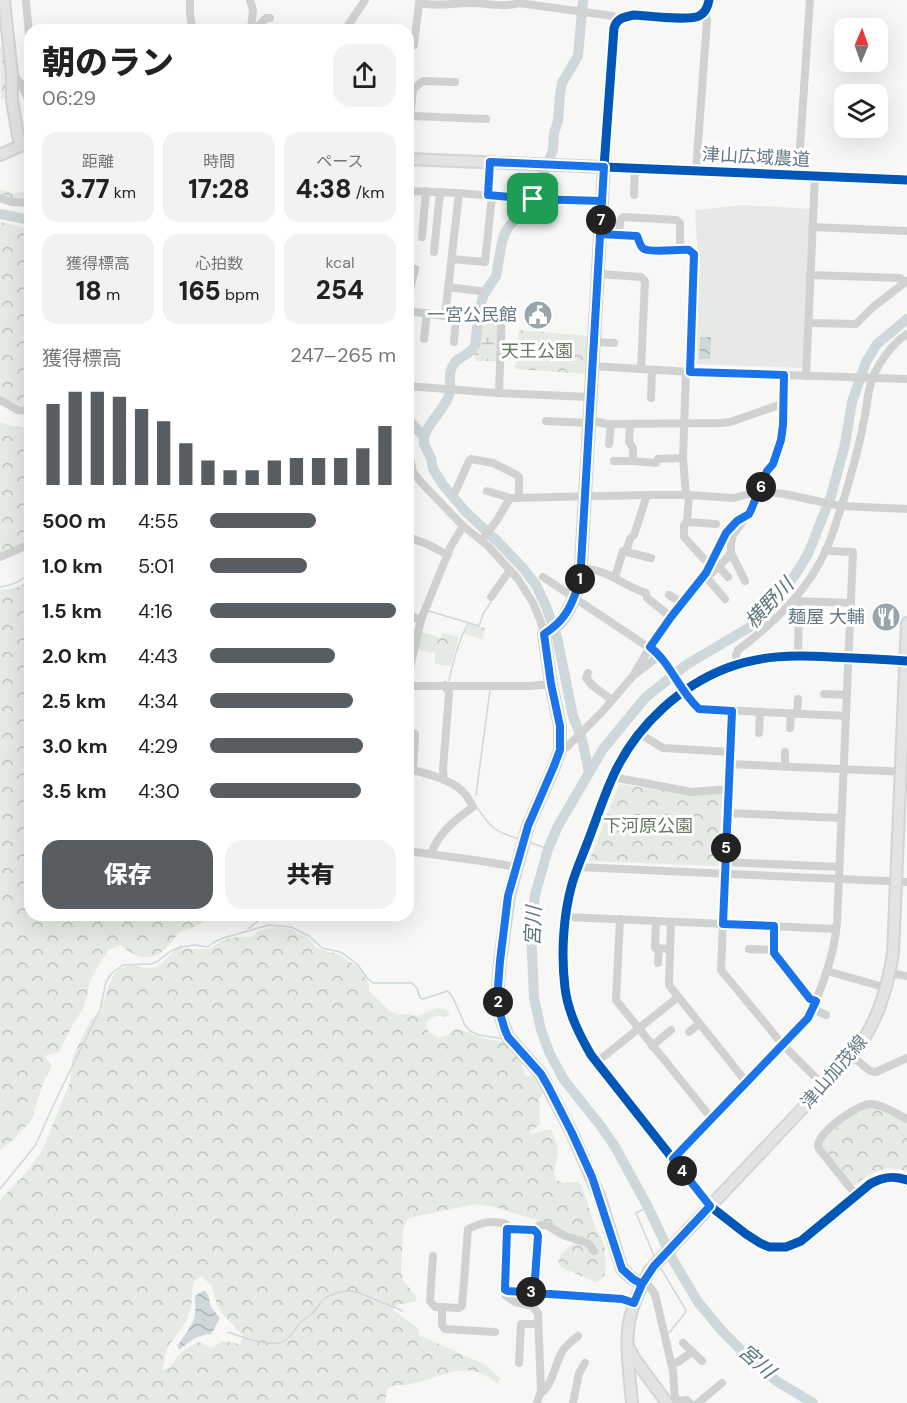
<!DOCTYPE html>
<html lang="ja">
<head>
<meta charset="utf-8">
<style>
	body { margin:0; font-family:"DM Sans","Noto Sans JP",sans-serif; background:#f2f2f2; color:#222; height:100vh; display:flex; flex-direction:column; font-size:22px; white-space:nowrap }
	* { box-sizing:border-box; margin:0 }
	p { font-size:20px; color:#767676 }
	.icon { flex:none; width:33px; height:33px; fill:none; stroke:currentColor; stroke-width:2; stroke-linecap:round; stroke-linejoin:round }
	.map { position:relative; flex:1; overflow:hidden }
	.details { position:absolute; left:24px; top:24px; width:390px; height:897px; display:flex; flex-direction:column; background:#fff; border-radius:18px; box-shadow:0 6px 24px #0002 }
	.details>* { flex:none }
	.needle { width:39px; rotate:2deg }
	.fabs { position:absolute; left:834px; top:18px; display:grid; gap:12px }
	.fabs a { display:grid; place-items:center; width:54px; height:54px; border-radius:12px; background:#fff; box-shadow:0 6px 24px #0002; font-size:30px }
	.pin { position:absolute; display:grid; place-items:center; width:51px; height:51px; color:#fff; margin:-26px; border-radius:12px; box-shadow:0 3px 9px #0006 }
	.km { position:absolute; width:30px; height:30px; margin:-15px; border-radius:50%; background:#222; color:#fff; font-size:16px; line-height:30px; text-align:center }
	.round { display:grid; place-items:center; flex:none; width:63px; height:63px; border-radius:18px; background:#f2f2f2 }
	.headline { display:flex; align-items:center; justify-content:space-between; height:102px; padding:0 18px }
	h1 { font-size:33px; font-weight:800; line-height:45px }
	.figures { display:grid; grid-template-columns:repeat(3,1fr); gap:9px; height:102px; padding:6px 18px }
	.figures div { display:grid; align-content:center; border-radius:15px; background:#f2f2f2; text-align:center }
	.figures b { font-size:26px; font-weight:800 }
	.figures small { font-size:16px; font-weight:400 }
	.figures p { font-size:16px }
	.chart { height:168px; padding:12px 18px }
	.chart p { display:flex; justify-content:space-between }
	.chart svg { width:100%; height:108px; margin-top:6px; stroke:#575d61; stroke-width:6 }
	.action { display:flex; gap:12px; margin-top:auto; padding:12px 18px }
	.action a { flex:1; height:69px; border-radius:18px; background:#575d61; color:#fff; font-size:24px; font-weight:800; line-height:69px; text-align:center }
	.action a+a { background:#f2f2f2; color:#222 }
	ul { padding:0 18px; list-style:none; font-size:20px }
	li { display:grid; grid-template-columns:96px 72px 1fr; align-items:center; height:45px }
	li i { height:15px; border-radius:8px; background:#575d61 }
	.map>svg:first-child { display:block }
	.built { fill:#e7e8e8 }
	.grass { fill:#e6eae4 }
	.forest { fill:url(#forest-crowns); fill-rule:evenodd }
	.wetland { fill:url(#wetland-marsh) }
	.water { fill:url(#water-waves) }
	.lines { fill:none; stroke-linecap:round; stroke-linejoin:round }
	.stream { stroke:#ced7d9; stroke-width:1.5 }
	.river { stroke:#ced7d9; stroke-width:10 }
	.major-casing { stroke:#d2d4d5; stroke-width:14 }
	.minor { stroke:#d0d2d2; stroke-width:8 }
	.major { stroke:#e3e3e3; stroke-width:10 }
	.cycleway-casing { stroke:#fff; stroke-width:13 }
	.cycleway { stroke:#0057b8; stroke-width:9 }
	.route-casing { stroke:#fff; stroke-width:12 }
	.route { stroke:#1a73e8; stroke-width:8 }
	.labels { text-anchor:middle; stroke-width:6; stroke-linejoin:round; paint-order:stroke }
	.street-label { font-size:18px; fill:#657987; stroke:#fff }
	.poi-label { font-size:18px; fill:#657987; stroke:#fff; text-anchor:end }
	.park-label { font-size:18px; fill:#667961; stroke:#fff }
	.water-label { font-size:20px; font-style:italic; fill:#5c747c; stroke:#fff }
</style>
</head>
<body>
<div class="map">
<svg width="907" height="1403" viewBox="0 0 907 1403">
	<defs>
		<pattern id="forest-crowns" width="20" height="18" patternUnits="userSpaceOnUse" patternTransform="scale(1.5)"><rect width="20" height="18" fill="#e6eae4"/><path d="M2 6a3 3 0 1 1 6 0M12 15a3 3 0 1 1 6 0" fill="none" stroke="#bec2be"/></pattern>
		<pattern id="wetland-marsh" width="20" height="14" patternUnits="userSpaceOnUse" patternTransform="scale(1.5)"><rect width="20" height="14" fill="#e6eae4"/><path d="M1 5h8M5 5V1M11 12h8M15 12V8" fill="none" stroke="#bec2be"/></pattern>
		<pattern id="water-waves" width="16" height="10" patternUnits="userSpaceOnUse" patternTransform="scale(1.5)"><rect width="16" height="10" fill="#ced7d9"/><path d="M0 5q4-4 8 0t8 0" fill="none" stroke="#abb3b6"/></pattern>
	</defs>
	<rect width="100%" height="100%" fill="#f7f7f6"/>
	<!-- built -->
	<path class="built" d="M744 205 811 209 803 367 802 368 695 364 694 361 697 244 695 210Z"/>
	<!-- grass -->
	<path class="grass" d="M703 316 715 317 714 362 695 361 696 334H703Z"/>
	<!-- forest -->
	<g class="forest">
		<path d="M0 46 2 47 5 52 6 67 8 76 5 98 1 100Z"/>
		<path d="M0 190 14 193 24 192 30 193V201L0 196Z"/>
		<path d="M0 222 30 229V407C19 406 9 401 0 395Z"/>
		<path d="M519 330 589 336 587 374 515 369Z"/>
		<path d="M0 422 13 426 30 428V540L0 554Z"/>
		<path d="M30 578V915H208C204 918 203 923 199 925 193 929 186 929 180 932 176 934 174 940 171 943 154 962 139 962 121 945L109 950 101 961 90 982 84 1007 72 1026 59 1052 44 1056 52 1065 42 1086 31 1121 13 1140 0 1150V590L20 587Z"/>
		<path d="M469 624 485 628 482 639 464 634Z"/>
		<path d="M420 631 440 638 442 633 459 637 452 659 451 666 435 664V653L415 650Z"/>
		<path d="M619 784 692 795 722 793 719 866 589 861Z"/>
		<path d="M277 927 290 929 308 938 317 948 340 955 357 967 369 983V991L390 1011 398 1015 407 1014 418 1016 436 1008 446 1009 450 1014 446 1017C437 1015 432 1016 425 1023L429 1033 439 1038 447 1035 456 1028 486 1039 509 1043C513 1048 519 1054 521 1061 523 1068 522 1071 527 1076H533L541 1086 543 1093 539 1099 540 1124 529 1133C538 1135 543 1128 551 1130 554 1136 557 1143 558 1150 558 1160 551 1169 556 1180L564 1183 578 1182 582 1186 596 1230C607 1242 606 1260 605 1275L600 1280 595 1282 561 1267 558 1261 562 1253 576 1242 547 1222 537 1220 494 1207 476 1204 408 1218 403 1228 401 1272 403 1280 417 1297 415 1302 397 1305 393 1310 418 1328 419 1335 486 1365 501 1379 497 1383C489 1377 482 1372 472 1371 451 1368 431 1381 410 1384 402 1386 394 1383 387 1389L385 1403H0V1200L26 1173 43 1149 70 1082 73 1056 91 1019 101 1012C106 995 109 964 134 966 142 967 149 970 157 966 166 962 174 950 182 944V949H210L223 940 237 937H252L259 931ZM201 1276 211 1285 217 1305 225 1317 244 1336 240 1344 223 1341 211 1348 200 1342C184 1348 179 1353 170 1368L162 1370 167 1348 187 1320 191 1307 193 1282Z"/>
		<path d="M873 1107 907 1121V1172C885 1163 871 1173 853 1186L821 1145C832 1131 855 1108 873 1107Z"/>
	</g>
	<!-- wetland -->
	<path class="wetland" d="M483 321H499L497 361H476L474 350 479 342Z"/>
	<!-- water -->
	<g class="water">
		<path d="M700 337H711L710 359H699Z"/>
		<path d="M203 1291H205L208 1295 211 1307 220 1318 211 1334C199 1334 188 1342 179 1350L178 1345C192 1323 197 1324 195 1296Z"/>
	</g>
	<g class="lines">
		<!-- stream -->
		<g class="stream">
			<path d="M0 587C13 585 20 582 30 573"/>
			<path d="M429 611 479 626 483 614 491 602"/>
			<path d="M449 681C453 660 458 642 468 623"/>
			<path d="M476 795 490 690"/>
			<path d="M476 806C491 828 493 831 519 839"/>
			<path d="M529 842 548 849"/>
			<path d="M248 929 266 915"/>
			<path d="M0 1189 35 1146 59 1093 100 1010 106 982 111 974 123 965 151 964 158 961 171 951 181 947 195 945 208 947 214 942 223 938 269 925 291 927 309 936 322 948 340 952 345 955 358 965 367 978 373 983H412L417 988 420 998 423 999 448 991 453 998 465 1025 470 1031 479 1035 504 1039"/>
			<path d="M648 1207 636 1213 655 1258"/>
			<path d="M660 1267 686 1310 685 1313 669 1333"/>
			<path d="M228 1332C243 1337 266 1347 282 1342 291 1339 295 1328 301 1322 304 1318 309 1317 312 1314 317 1309 319 1303 324 1299 328 1296 332 1295 337 1293 357 1287 363 1296 381 1302 388 1305 395 1307 402 1311"/>
		</g>
		<!-- river -->
		<g class="river">
			<path d="M550 158 553 149 554 133 558 121 560 94 562 83 578 56 583 0"/>
			<path d="M0 214 30 220"/>
			<path d="M450 387V373L452 367 456 361 471 351 475 346 479 310 484 294 496 276 502 242 505 233 510 225 527 208 544 172"/>
			<path d="M408 419 424 437V444L431 458 433 469 443 485 465 511 497 541 523 568 536 585 545 604 557 637 573 716 582 739 589 772"/>
			<path d="M424 437C429 420 446 409 450 392"/>
			<path d="M813 1403 778 1382 754 1363 723 1332 698 1302 673 1260 648 1207 614 1145 600 1125 564 1080 550 1054 541 1030 534 998 531 928 535 895 548 849 558 826 603 749 645 698 686 665 750 627 780 595 795 575 808 554 831 496 845 444 852 402 866 362 877 344 907 319"/>
		</g>
		<!-- major casing -->
		<g class="major-casing">
			<g id="major">
				<path d="M4 0 12 74V101L20 146"/>
				<path d="M0 155 20 146 30 145"/>
				<path d="M408 159 604 167 580 582C575 595 570 611 560 622 556 627 549 630 544 634L551 684 560 726V750L554 767 528 826 509 896 500 961 498 987V1007L501 1018 508 1037 541 1074 572 1133 600 1198 622 1269 633 1279 642 1284"/>
				<path d="M630 1350 634 1358 667 1403"/>
				<path d="M632 1403C630 1380 625 1345 629 1323 632 1304 641 1286 650 1270L852 1056C876 1025 887 992 893 953L907 623"/>
			</g>
		</g>
		<!-- minor -->
		<g class="minor">
			<path d="M190 0V12L192 30"/>
			<path d="M250 0 253 10 251 30"/>
			<path d="M420 0 419 3C436 7 453 3 471 3 487 3 503 8 519 3L613 16 618 20"/>
			<path d="M709 0C708 6 705 13 699 16 688 21 648 16 634 15 624 17 617 18 614 28L604 167 907 180"/>
			<path d="M26 1 30 45"/>
			<path d="M258 30 260 24 266 18H270"/>
			<path d="M345 30 365 0"/>
			<path d="M408 50 410 46 414 45 419 3"/>
			<path d="M12 74 21 83 30 103"/>
			<path d="M411 116 486 119"/>
			<path d="M408 140 413 89 423 81 455 82"/>
			<path d="M696 171 707 20 704 12"/>
			<path d="M798 176 810 0"/>
			<path d="M408 191 459 193 527 199 602 201"/>
			<path d="M488 195 490 162"/>
			<path d="M634 195 635 169"/>
			<path d="M0 198 12 202 30 203"/>
			<path d="M812 227 907 231"/>
			<path d="M600 234 637 235C639 240 639 247 644 249 652 253 679 249 689 250L694 254 690 372"/>
			<path d="M619 235 620 221 623 217 676 220 680 223V249"/>
			<path d="M422 237 426 191"/>
			<path d="M434 252 440 192"/>
			<path d="M452 259 485 262 492 196"/>
			<path d="M598 274 641 277 645 281 641 369"/>
			<path d="M810 275 900 278 906 282"/>
			<path d="M448 287 480 291"/>
			<path d="M408 298 415 269"/>
			<path d="M408 311 473 320"/>
			<path d="M445 316 459 193"/>
			<path d="M809 323 856 324 873 307 907 281"/>
			<path d="M424 339 427 313"/>
			<path d="M454 342 456 318"/>
			<path d="M594 342 614 343"/>
			<path d="M592 366 690 372 907 379"/>
			<path d="M686 372 683 458 686 495"/>
			<path d="M806 376 815 176"/>
			<path d="M408 386 497 393 590 397"/>
			<path d="M499 392 502 311"/>
			<path d="M651 398 652 370"/>
			<path d="M0 400 18 410 30 411"/>
			<path d="M589 420 607 424 722 423 730 422 779 405H784V375"/>
			<path d="M546 421 589 423"/>
			<path d="M609 444 611 424"/>
			<path d="M408 449 413 472 420 481 463 526 488 546 518 579 533 603 541 622 544 634"/>
			<path d="M658 459 683 458"/>
			<path d="M614 461H633V448L629 442 630 424"/>
			<path d="M633 461 656 463"/>
			<path d="M456 490 469 461 471 459 493 463 517 475 519 477V498"/>
			<path d="M487 491 510 498"/>
			<path d="M689 495 687 522 684 525V537L704 559 711 564"/>
			<path d="M687 522 716 524"/>
			<path d="M408 537 427 544 448 555"/>
			<path d="M482 540 497 520 510 498 647 495H689L734 498 760 491 784 494 841 506 907 509"/>
			<path d="M626 552 630 539 634 535 647 495"/>
			<path d="M731 553 745 581"/>
			<path d="M0 557 30 544"/>
			<path d="M719 567 728 577"/>
			<path d="M581 568C607 569 622 585 646 593L647 598 671 617"/>
			<path d="M543 577 660 655 681 687 699 709 846 716"/>
			<path d="M615 577 623 551 651 558"/>
			<path d="M703 578C720 554 718 532 746 515"/>
			<path d="M707 578 725 599"/>
			<path d="M669 595 682 603"/>
			<path d="M491 597 510 570"/>
			<path d="M796 599 799 601 851 603"/>
			<path d="M408 615 421 620"/>
			<path d="M798 656 799 601"/>
			<path d="M907 661C881 659 856 658 830 657 793 655 762 655 727 668 680 686 638 725 616 770 606 790 599 812 591 833 585 850 577 867 572 884 563 916 561 955 565 988 568 1012 579 1034 591 1055L710 1206 746 1234 760 1243 769 1247H786L801 1241 870 1184C882 1177 893 1175 907 1180"/>
			<path d="M737 665 736 655 738 650C775 622 808 591 827 548 833 534 837 519 842 505 850 479 858 452 863 425 867 410 867 391 873 376 881 360 892 344 907 334"/>
			<path d="M588 673 586 678 593 686 612 700"/>
			<path d="M408 676 421 620 450 548 463 526"/>
			<path d="M633 676C650 645 671 616 695 589 706 576 721 567 731 553V544L733 535 751 510 767 471 773 464 779 449 783 425 784 405"/>
			<path d="M408 684 415 686H530L551 684"/>
			<path d="M824 694 847 695"/>
			<path d="M732 711 721 970 783 1045 825 1087"/>
			<path d="M797 714 798 699"/>
			<path d="M790 728 791 714"/>
			<path d="M408 730 415 734 413 770"/>
			<path d="M759 733 760 712"/>
			<path d="M640 734 663 748 731 752"/>
			<path d="M560 750 564 749 568 746 601 713 633 676 660 655"/>
			<path d="M730 764 907 772"/>
			<path d="M785 767V752"/>
			<path d="M408 769C423 772 452 780 462 791 467 795 470 801 473 807 456 819 438 833 431 854"/>
			<path d="M613 777 691 792 729 789"/>
			<path d="M444 780 443 769 449 693 445 685"/>
			<path d="M728 813 841 818"/>
			<path d="M408 851 481 861 517 867"/>
			<path d="M725 862 839 867"/>
			<path d="M578 867 907 882"/>
			<path d="M566 917 836 929"/>
			<path d="M620 919 616 1000 712 1119"/>
			<path d="M656 921 655 948 670 949"/>
			<path d="M671 922 669 985 747 1083"/>
			<path d="M774 926V953L810 999 816 1001"/>
			<path d="M749 949 773 950"/>
			<path d="M658 963 659 948"/>
			<path d="M827 971 887 988"/>
			<path d="M890 973 907 976"/>
			<path d="M812 1009 826 1015"/>
			<path d="M689 1032 699 1024"/>
			<path d="M652 1046 671 1030"/>
			<path d="M852 1056 870 1071 876 1072 907 1058"/>
			<path d="M597 1062 678 997"/>
			<path d="M673 1159 679 1155 808 1018C822 988 834 957 837 923L853 552 831 551 826 549"/>
			<path d="M856 1195 820 1150C819 1149 818 1148 818 1146 818 1132 860 1102 872 1104 884 1105 897 1114 907 1119"/>
			<path d="M507 1229 534 1230 537 1233 538 1236 534 1292"/>
			<path d="M536 1232 537 1227 540 1225H546L565 1236 585 1242 589 1244 594 1251"/>
			<path d="M433 1256 430 1301 435 1307H442"/>
			<path d="M642 1284 649 1286 655 1294 673 1371 675 1401 673 1403"/>
			<path d="M505 1290 622 1299 634 1303"/>
			<path d="M495 1332 445 1329 442 1325V1307L459 1308 462 1306 468 1229C483 1222 490 1220 506 1224L507 1226 505 1295 515 1302 532 1306 538 1313 541 1391 537 1403"/>
			<path d="M683 1343 702 1361"/>
			<path d="M519 1363 521 1324H538"/>
			<path d="M672 1364 678 1362 692 1352"/>
			<path d="M541 1393C553 1384 554 1367 561 1354 564 1346 572 1341 578 1336"/>
			<path d="M675 1401 687 1400 690 1403"/>
			<path d="M573 1403 579 1373 585 1363"/>
			<path d="M698 1403 722 1383"/>
		</g>
		<!-- major -->
		<use href="#major" class="major"/>
		<!-- cycleway casing -->
		<g class="cycleway-casing">
			<g id="cycleway">
				<path d="M709 0C708 6 705 13 699 16 688 21 648 16 634 15 624 17 617 18 614 28L604 167 907 180"/>
				<path d="M907 661C881 659 856 658 830 657 793 655 762 655 727 668 680 686 638 725 616 770 606 790 599 812 591 833 585 850 577 867 572 884 563 916 561 955 565 988 568 1012 579 1034 591 1055L710 1206 746 1234 760 1243 769 1247H786L801 1241 870 1184C882 1177 893 1175 907 1180"/>
			</g>
		</g>
		<!-- cycleway -->
		<use href="#cycleway" class="cycleway"/>
	</g>
	<g class="lines">
		<!-- route casing -->
		<g class="route-casing">
			<path id="route" d="M533 199 602 201 580 582C571 606 566 620 544 634L551 684 560 726V750L554 766 528 826 508 896 500 961 498 987V1007L505 1030 508 1037 541 1074 549 1088 572 1133 592 1177 622 1269 633 1279 642 1284 634 1303 622 1299 508 1291 505 1290 507 1229 534 1230 537 1233 538 1236 534 1293 622 1299 634 1303 642 1284 654 1266 710 1206 673 1159 808 1018 816 1001 810 999 774 953V926L723 924 732 711 699 709C679 691 671 663 650 647L671 617 706 573 726 533 737 521 749 514 751 510 767 471 773 464 781 440 783 425 784 375 690 372 694 254 689 250C679 249 652 253 644 249 640 247 639 240 637 236L600 234 604 167 490 162 488 195 533 199"/>
		</g>
		<!-- route -->
		<use href="#route" class="route"/>
	</g>
	<!-- icons -->
	<defs>
		<g id="civic-disc" transform="scale(1.5)"><circle r="9.5" fill="#98a5ae" stroke="#fff"/><path d="M-.6-6.5H3V-4.5H.6V-3L4-1V1h2V6H-6V1h2V-1L-.6-3ZM-1.2 2.5V6h2.4V2.5Z" fill="#fff"/></g>
		<g id="restaurant-disc" transform="scale(1.5)"><circle r="9.5" fill="#98a5ae" stroke="#fff"/><path d="M-5-6h1v4h1v-4h1v4h1v-4h1v5L-1.5 .5V6h-2V.5L-5-1ZM5-6V6H3V1.5H1.5Q1.5-4 5-6Z" fill="#fff"/></g>
	</defs>
	<g fill-rule="evenodd">
		<use href="#civic-disc" x="538" y="315"/>
		<use href="#restaurant-disc" x="886" y="617"/>
	</g>
	<g class="labels">
		<!-- street labels -->
		<g class="street-label">
			<text transform="translate(756 157) rotate(3)" y="6">津山広域農道</text>
			<text transform="translate(834 1072) rotate(-49)" y="6">津山加茂線</text>
		</g>
		<!-- poi labels -->
		<g class="poi-label">
			<text x="517" y="321">一宮公民館</text>
			<text x="865" y="623">麺屋 大輔</text>
		</g>
		<!-- park labels -->
		<g class="park-label">
			<text x="537" y="357">天王公園</text>
			<text x="648" y="832">下河原公園</text>
		</g>
		<!-- water labels -->
		<g class="water-label">
			<text transform="translate(769 603) rotate(-47)" y="7">横野川</text>
			<text transform="translate(533 926) rotate(-88)" y="7">宮川</text>
			<text transform="translate(757 1361) rotate(41)" y="7">宮川</text>
		</g>
	</g>
</svg>
<div class="fabs">
<a><svg class="needle" viewBox="-14 -14 28 28"><path d="M0-13l5 13h-10z" fill="#e53935"/><path d="M0 13l5-13h-10z" fill="#767676"/></svg></a>
<a><svg class="icon" aria-label="layers" viewBox="0 0 24 24"><path d="M12 4l9 5-9 5-9-5zM3 14l9 5 9-5"/></svg></a>
</div>
<div class="pin" style="left:533px;top:199px;background:#1e9e55"><svg class="icon" aria-label="arrive" viewBox="0 0 24 24"><path d="M6 21V4h12l-3 4 3 4H6"/></svg></div>
<b class="km" style="left:580px;top:579px">1</b>
<b class="km" style="left:498px;top:1002px">2</b>
<b class="km" style="left:531px;top:1292px">3</b>
<b class="km" style="left:682px;top:1171px">4</b>
<b class="km" style="left:726px;top:848px">5</b>
<b class="km" style="left:761px;top:487px">6</b>
<b class="km" style="left:601px;top:220px">7</b>
<section class="details">
<div class="headline"><div><h1>朝のラン</h1><p>06:29</p></div><a class="round"><svg class="icon" aria-label="share" viewBox="0 0 24 24"><path d="M12 15V3M7 8l5-5 5 5M5 13v7h14v-7"/></svg></a></div>
<div class="figures">
<div><p>距離</p><b>3.77<small> km</small></b></div>
<div><p>時間</p><b>17:28</b></div>
<div><p>ペース</p><b>4:38<small> /km</small></b></div>
</div>
<div class="figures">
<div><p>獲得標高</p><b>18<small> m</small></b></div>
<div><p>心拍数</p><b>165<small> bpm</small></b></div>
<div><p>kcal</p><b>254</b></div>
</div>
<div class="chart"><p><span>獲得標高</span>247–265 m</p>
<svg viewBox="0 0 160 44" preserveAspectRatio="none"><path d="M5 44V11M15 44V6M25 44V6M35 44V8M45 44V13M55 44V18M65 44V27M75 44V34M85 44V38M95 44V38M105 44V34M115 44V33M125 44V33M135 44V33M145 44V29M155 44V20"/></svg>
</div>
<ul>
<li><b>500 m</b>4:55<i style="width:57%"></i></li>
<li><b>1.0 km</b>5:01<i style="width:52%"></i></li>
<li><b>1.5 km</b>4:16<i style="width:100%"></i></li>
<li><b>2.0 km</b>4:43<i style="width:67%"></i></li>
<li><b>2.5 km</b>4:34<i style="width:77%"></i></li>
<li><b>3.0 km</b>4:29<i style="width:82%"></i></li>
<li><b>3.5 km</b>4:30<i style="width:81%"></i></li>
</ul>
<div class="action"><a>保存</a><a>共有</a></div>
</section>
</div>
</body>
</html>
